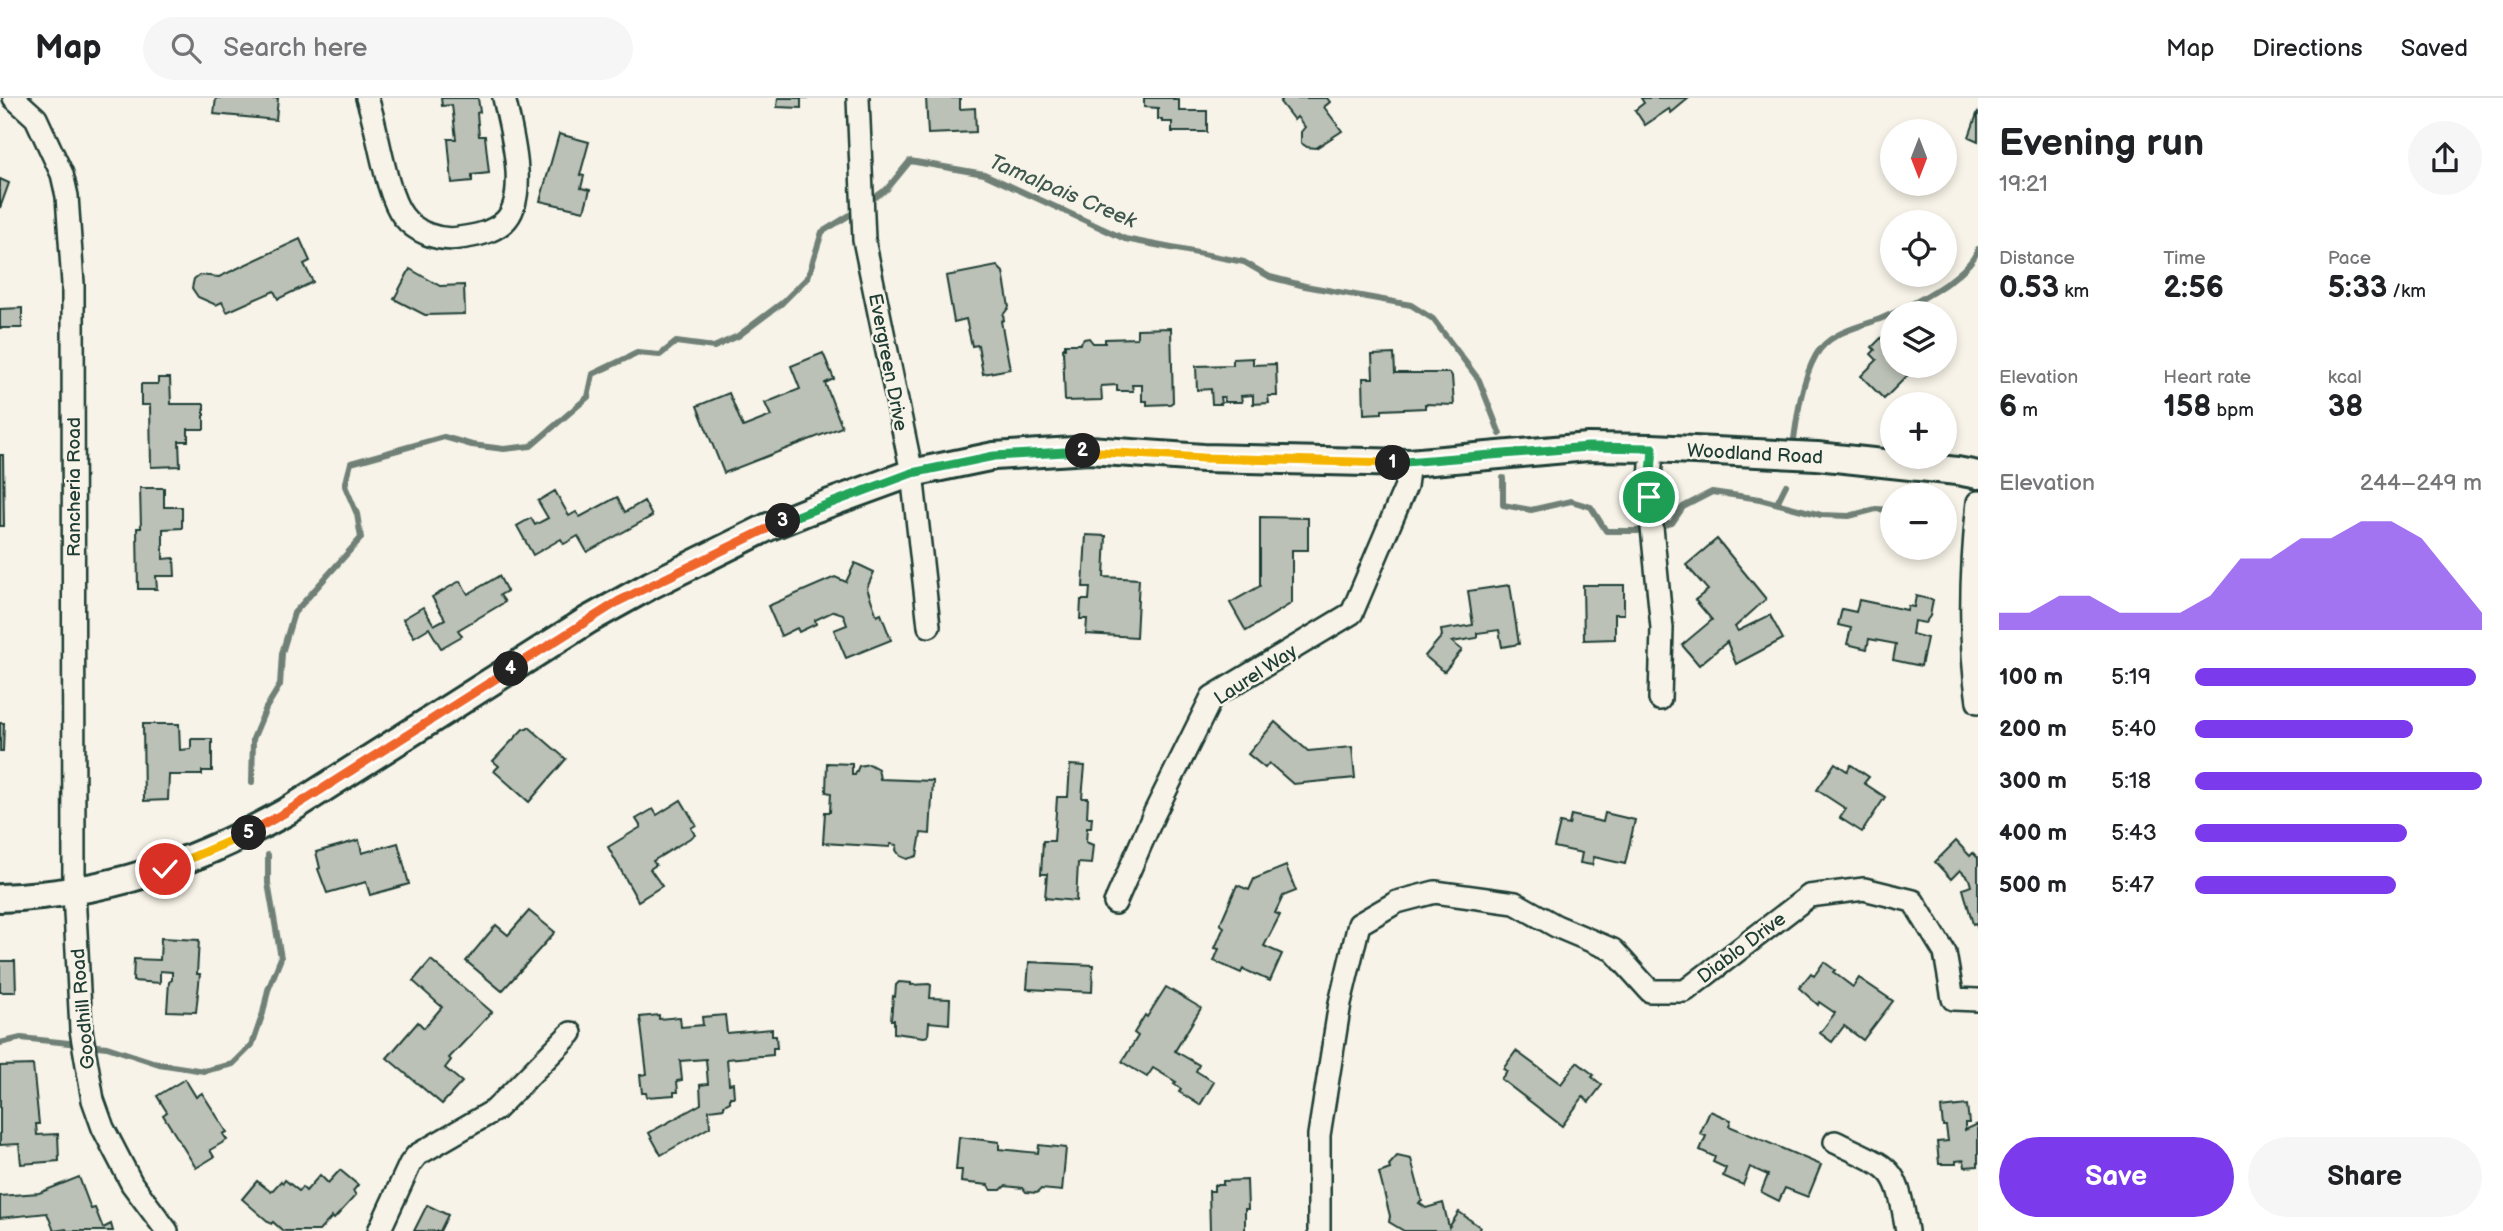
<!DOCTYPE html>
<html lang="en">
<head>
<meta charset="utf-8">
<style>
	body { margin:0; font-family:"Balsamiq Sans",sans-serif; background:#f6f6f6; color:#202124; height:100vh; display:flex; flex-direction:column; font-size:26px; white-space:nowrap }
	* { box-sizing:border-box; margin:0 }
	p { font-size:23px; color:#757577 }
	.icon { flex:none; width:38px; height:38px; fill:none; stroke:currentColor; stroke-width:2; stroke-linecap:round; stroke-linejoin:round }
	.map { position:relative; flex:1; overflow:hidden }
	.sheet { display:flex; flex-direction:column; background:#fff; width:525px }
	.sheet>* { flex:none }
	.needle { width:46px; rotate:180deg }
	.tools { position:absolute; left:1880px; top:21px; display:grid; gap:14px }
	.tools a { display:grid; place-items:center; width:77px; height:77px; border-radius:50%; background:#fff; box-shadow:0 4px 10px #0003; font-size:35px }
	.pin { position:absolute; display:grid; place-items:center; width:60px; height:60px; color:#fff; margin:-30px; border:4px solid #fff; border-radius:50%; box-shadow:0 2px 7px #0007 }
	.km { position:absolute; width:35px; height:35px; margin:-18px; border-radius:50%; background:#222; color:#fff; font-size:19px; line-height:35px; text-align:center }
	.round { display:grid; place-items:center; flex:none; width:74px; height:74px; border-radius:37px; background:#f6f6f6 }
	.headline { display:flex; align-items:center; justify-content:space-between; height:119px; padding:0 21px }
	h1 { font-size:38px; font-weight:600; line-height:52px }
	.figures { display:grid; grid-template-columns:repeat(3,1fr); gap:10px; height:119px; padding:7px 21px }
	.figures div { display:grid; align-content:center }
	.figures b { font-size:30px; font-weight:600 }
	.figures small { font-size:19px; font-weight:400 }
	.figures p { font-size:19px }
	.chart { height:196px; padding:14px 21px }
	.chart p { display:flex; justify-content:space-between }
	.chart svg { width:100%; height:126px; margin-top:7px; fill:#7c3aed; opacity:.7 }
	.primary-button { display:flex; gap:14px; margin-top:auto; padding:14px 21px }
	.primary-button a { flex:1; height:80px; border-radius:42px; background:#7c3aed; color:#fff; font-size:28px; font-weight:600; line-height:80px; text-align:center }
	.primary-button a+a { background:#f6f6f6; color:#202124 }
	ul { padding:0 21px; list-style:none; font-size:23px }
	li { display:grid; grid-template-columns:112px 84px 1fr; align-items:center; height:52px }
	li i { height:18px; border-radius:9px; background:#7c3aed }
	header { display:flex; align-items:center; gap:42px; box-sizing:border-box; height:98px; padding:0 35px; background:#fff; border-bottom:2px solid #e0e0e0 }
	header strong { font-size:33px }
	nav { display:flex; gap:38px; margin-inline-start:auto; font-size:24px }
	.search { width:490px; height:63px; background:#f6f6f6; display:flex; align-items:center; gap:18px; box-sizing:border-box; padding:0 24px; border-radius:38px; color:#757577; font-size:26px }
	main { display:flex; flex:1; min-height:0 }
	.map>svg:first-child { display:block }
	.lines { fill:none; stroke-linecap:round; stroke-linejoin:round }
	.stream { stroke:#6f8077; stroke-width:6 }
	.building { fill:#bbc1b6; stroke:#1f3d34; stroke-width:2 }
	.minor-casing { stroke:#1f3d34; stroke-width:26 }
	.tertiary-casing { stroke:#1f3d34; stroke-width:32 }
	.minor { stroke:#f7f3e8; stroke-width:21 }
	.tertiary { stroke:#f7f3e8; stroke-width:26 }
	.split-1-casing { stroke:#fff; stroke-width:14 }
	.split-2-casing { stroke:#fff; stroke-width:14 }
	.split-3-casing { stroke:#fff; stroke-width:14 }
	.split-4-casing { stroke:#fff; stroke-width:14 }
	.split-5-casing { stroke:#fff; stroke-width:14 }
	.split-6-casing { stroke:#fff; stroke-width:14 }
	.split-1 { stroke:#22a559; stroke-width:9 }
	.split-2 { stroke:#f5b400; stroke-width:9 }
	.split-3 { stroke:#22a559; stroke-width:9 }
	.split-4 { stroke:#f0652b; stroke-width:9 }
	.split-5 { stroke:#f0652b; stroke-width:9 }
	.split-6 { stroke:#f5b400; stroke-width:9 }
	.labels { text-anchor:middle; stroke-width:5; stroke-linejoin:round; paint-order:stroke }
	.street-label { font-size:19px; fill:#1f3d34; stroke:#f7f3e8 }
	.water-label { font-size:21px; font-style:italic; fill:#405950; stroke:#f7f3e8 }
</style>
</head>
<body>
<header>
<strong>Map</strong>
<div class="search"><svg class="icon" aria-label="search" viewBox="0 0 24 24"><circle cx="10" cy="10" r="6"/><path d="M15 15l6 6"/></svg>Search here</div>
<nav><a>Map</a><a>Directions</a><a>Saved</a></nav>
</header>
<main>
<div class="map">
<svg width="1978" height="1133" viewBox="0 0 1978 1133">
	<rect width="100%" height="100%" fill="#f7f3e8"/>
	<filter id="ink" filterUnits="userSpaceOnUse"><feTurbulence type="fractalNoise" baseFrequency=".0143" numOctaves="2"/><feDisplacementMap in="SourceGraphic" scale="14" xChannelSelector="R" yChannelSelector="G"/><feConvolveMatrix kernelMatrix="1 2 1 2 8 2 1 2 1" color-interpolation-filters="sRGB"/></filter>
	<g filter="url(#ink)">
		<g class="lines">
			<!-- stream -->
			<g class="stream">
				<path d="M867 105 887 91 910 63 984 76 1125 141 1244 164 1270 179 1305 188 1411 207 1433 221 1479 282 1500 336"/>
				<path d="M1794 341C1798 313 1802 282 1816 257 1829 234 1857 230 1880 221 1907 210 1969 179 1978 151"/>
				<path d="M1503 380V407L1531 412 1571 403 1591 409 1606 433H1637L1672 425 1683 409 1712 394 1760 401 1821 417 1849 418 1876 411 1892 412"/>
				<path d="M1777 405 1786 387"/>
				<path d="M252 684 253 641 266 610 280 587 282 555 294 515 361 440 357 416 345 388 351 365 444 339 472 347 504 351 531 348 588 299 593 276 637 255 660 257 676 244 714 249 738 238 782 205 808 179 822 134 858 112"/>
				<path d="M0 945 21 940 107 949 159 966 204 973 233 966 252 947 263 915 268 892 281 860 268 785V757"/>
			</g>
		</g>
		<!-- building -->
		<g class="building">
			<path d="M216 0H278L276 22 214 16Z"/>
			<path d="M441 0H478L480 14 477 15 479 38H485L489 75 472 77V83L452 85 448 41H456L452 7 442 8Z"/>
			<path d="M778 0H812H801V10L777 9Z"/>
			<path d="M926 0H960V11L975 10 976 34 928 36Z"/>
			<path d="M1144 0H1174L1173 2H1179V13H1207V34H1172V24H1162V21H1158V10L1144 9Z"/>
			<path d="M1283 0H1327L1330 4 1324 9 1342 33 1316 50 1307 49 1301 45V34L1305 29 1297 19 1294 22 1280 4Z"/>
			<path d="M1641 0H1689L1671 15 1669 11 1645 27 1635 12 1644 5Z"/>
			<path d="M1978 13V43L1969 39Z"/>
			<path d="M559 36 589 44 580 77 584 78 581 90 590 92 584 113 540 103Z"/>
			<path d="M0 81 9 85 0 110Z"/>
			<path d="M300 141 310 163 304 166 313 184 278 201 274 193 227 214 222 204 216 207 198 199 192 190 194 181 199 177 219 179Z"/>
			<path d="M997 168 1003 174 1009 209 1003 217 1004 222 1001 223 1010 271 983 276 978 247 972 248 966 221 954 224 946 178Z"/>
			<path d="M410 171 440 188 464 187 465 216 425 217 394 201Z"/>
			<path d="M22 210V230H0V211Z"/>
			<path d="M1171 230 1173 304 1170 306 1147 307V303H1142V287H1132L1133 293H1117V287L1101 288 1102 302 1065 303 1063 250H1065V246H1080L1084 241 1089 240 1093 245H1105V241L1137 240V231Z"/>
			<path d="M1885 236 1889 239 1892 236V268H1917L1884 301 1861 278 1877 262 1871 256 1875 252 1872 249Z"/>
			<path d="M823 255 834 281 825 285 842 329 724 375 697 308 729 295 743 329 771 318 765 305 800 291 791 268Z"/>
			<path d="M1394 256 1395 275H1450L1452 278 1454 307 1425 306V310L1382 312V315L1364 316 1363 280H1373L1372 257Z"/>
			<path d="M1253 260V267L1276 266 1277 298H1268L1269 305 1253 306V297L1241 298 1242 304H1224V299H1220L1221 306H1212L1211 291 1197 292 1196 268 1233 267V261Z"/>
			<path d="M158 280H170L171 306H204V331H188V343H179L180 368 151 369 150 307H141V286H158Z"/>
			<path d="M0 357H3L4 428H0Z"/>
			<path d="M140 390H164V409H182V430L163 431V461L174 460 175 478H156L157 491H138L137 430H141Z"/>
			<path d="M555 393 569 418 576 414 580 419 617 399 625 414 644 403 652 418 587 454 578 438 564 446 561 441 533 457 517 428 531 420 535 427 548 420 538 403Z"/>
			<path d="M1260 419 1308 420V452H1292V505L1246 533 1230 505 1260 488Z"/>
			<path d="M1086 437 1106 438 1104 479 1139 481 1136 539 1086 536 1087 521H1080L1081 502H1089L1090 489H1083Z"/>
			<path d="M1717 441 1766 501 1735 529 1738 533 1770 517 1783 541 1736 566 1727 544 1699 567 1682 547 1712 522 1695 502 1708 492 1686 467Z"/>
			<path d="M855 465 874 474 867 490 877 518 881 516 891 542 846 560 834 532 847 527 843 516 834 513 815 522 816 526 799 534 797 530 781 538 768 508 835 479 846 484Z"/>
			<path d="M499 478 507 493 500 497 505 504 458 532 462 538 441 550 429 530 414 539 403 521 423 509 434 527 445 521 432 499 460 483 468 496Z"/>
			<path d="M1510 487 1519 546 1502 549 1499 532 1477 535V540L1452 544 1462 552 1444 574 1425 558 1442 538 1441 532 1473 527 1468 493Z"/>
			<path d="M1583 487H1624V516H1615V541L1584 542Z"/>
			<path d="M1916 498 1933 502 1930 518 1925 525 1914 523 1912 536 1927 540 1921 568 1893 562 1896 546 1869 541 1867 551 1847 546 1851 530 1838 527 1842 511 1856 514 1859 502 1907 512 1908 508 1914 509Z"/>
			<path d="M1275 624 1308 653 1352 649 1355 680 1293 686 1269 665 1265 670 1248 656Z"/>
			<path d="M0 625H4L3 653H0Z"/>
			<path d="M143 626H179L180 652 191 651V641H212V673H202V677H169L168 702 144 703Z"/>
			<path d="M529 629 566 661 529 704 494 673 499 668 493 663 523 631H527Z"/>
			<path d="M827 665 852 666V677H855L859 668 869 666 878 671 880 681 933 683 930 736 921 735 917 758 907 761 900 758 896 752 897 747 890 746V749L823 745 825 714H830L831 695 826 694Z"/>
			<path d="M1835 665 1847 673 1851 667 1869 679 1864 685 1885 699 1862 734 1840 720 1846 711 1817 692Z"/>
			<path d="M1070 667 1085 668 1082 700H1088L1087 719H1092L1091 730H1087L1086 744 1093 747 1091 766 1078 765 1076 803 1045 800 1047 776H1041L1043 743H1054L1057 699H1068Z"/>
			<path d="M681 702 696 727 691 730 695 737 653 763 656 767 650 771 662 788 638 803 608 749 641 729 636 721 653 711 657 717Z"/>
			<path d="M1605 715 1635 722 1625 766 1594 759 1592 767 1580 765 1582 755 1554 749 1560 725 1569 727 1571 717 1603 724Z"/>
			<path d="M359 742 362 755 398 745 409 786 370 797 366 784 327 795 318 771 320 770 316 754Z"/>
			<path d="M1956 743 1970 758 1973 755 1978 760V832L1976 825 1973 826 1963 791 1971 788 1969 781 1960 772 1951 781 1935 764Z"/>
			<path d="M1286 768 1296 793 1283 798 1275 815 1280 817 1264 848 1282 856 1270 883 1243 871 1241 875 1214 863 1219 851 1215 850 1224 829 1220 826 1237 787 1249 792 1254 781Z"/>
			<path d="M529 813 555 834 502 893 466 863 496 827 508 837Z"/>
			<path d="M161 840 199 842 197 876H200L196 914 167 913 169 884 172 882V874L160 873V885L133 883 134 861 160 862Z"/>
			<path d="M431 862 492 914 449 960 451 962 445 970 462 984 442 1006 387 960 418 924 424 930 442 909 413 883Z"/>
			<path d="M0 863H15L16 894H0Z"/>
			<path d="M1029 864 1093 867 1092 894 1027 891Z"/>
			<path d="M1824 864 1835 872 1833 874 1853 889 1859 880 1893 903 1863 942 1844 928 1832 944 1820 935 1835 915 1819 904 1818 907 1799 890 1811 875 1814 878Z"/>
			<path d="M899 884 911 885V887L929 886 931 887 930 900 950 901 949 926 929 924 928 938 924 939 894 935V922H891L893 898 895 899 896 887Z"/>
			<path d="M1166 889 1201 910 1175 953 1199 967 1196 973 1214 984 1200 1007 1179 994 1181 991 1174 986 1176 984 1153 970 1147 979 1122 964 1138 938 1134 935 1145 917 1147 919Z"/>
			<path d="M659 917V921L680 919 681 929 703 927 702 919 725 917 727 935 772 931V938H776L777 950H773V957L727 961 729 986 733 985 734 999H730V1004L724 1007V1010L709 1012 710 1029 661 1057 649 1035 701 1006 700 987 708 986 706 961 680 963 682 982 677 983 678 994H674V997L647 999 646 995H642L640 977 647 976 640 919Z"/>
			<path d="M1516 953 1561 986 1577 964 1594 977 1592 979 1602 987 1589 1004 1583 999 1562 1028 1501 981 1507 973 1503 971Z"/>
			<path d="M33 967 39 1026H36L37 1037 58 1036 59 1063 21 1066 19 1046 0 1047V968Z"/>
			<path d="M185 981 196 999 202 995 227 1034 223 1036 227 1042 210 1052 214 1059 196 1070 163 1017 167 1014 157 998Z"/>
			<path d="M1967 1007 1969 1025H1965V1032L1978 1026V1068L1965 1069 1964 1062 1956 1063V1066H1939L1937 1044 1948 1043 1946 1028H1943L1941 1010Z"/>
			<path d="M1710 1013 1731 1022 1729 1028 1821 1067 1808 1099 1785 1090 1779 1103 1761 1094 1768 1077 1750 1069 1743 1087 1723 1078 1726 1070 1713 1064 1715 1059 1700 1052 1706 1038 1700 1036Z"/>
			<path d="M959 1039 999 1044V1051L1038 1055 1039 1047 1066 1050 1062 1093 1041 1091 1037 1095 1026 1094 1023 1090 1005 1088 1001 1092H991L988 1087 961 1084 962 1072H956Z"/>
			<path d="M1397 1058 1411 1061 1422 1103 1419 1105 1426 1110 1443 1105 1449 1129 1459 1114 1480 1129 1478 1133H1404L1389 1124 1390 1118 1379 1075 1390 1071 1389 1067Z"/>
			<path d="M340 1072 358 1087 353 1093 356 1097 334 1121 332 1119 319 1133H283L273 1124 271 1126 242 1101 257 1083 271 1094 281 1083 283 1085 285 1082 299 1093 302 1089 306 1093 320 1077 328 1085Z"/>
			<path d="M79 1079 91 1111 95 1110 103 1130 111 1126 113 1133H67L66 1131 54 1133 47 1115 0 1120V1098L39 1095Z"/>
			<path d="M1247 1082 1248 1111H1245V1133H1210L1209 1093H1214V1087H1223V1083Z"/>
			<path d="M427 1107 448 1117 440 1133H414Z"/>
		</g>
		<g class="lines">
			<!-- minor casing -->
			<g class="minor-casing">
				<g id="minor">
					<path d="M14 0 36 20 62 76 67 98 73 186 74 794 81 932 93 1002 103 1030 132 1086 167 1133"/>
					<path d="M367 0C378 30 385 95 403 118 416 135 438 143 459 140 475 138 491 135 504 124 530 100 511 31 504 0"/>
					<path d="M858 0 864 142 912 375 929 528"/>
					<path d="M1652 350 1649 399 1662 530 1660 601"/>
					<path d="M1978 404C1971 469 1968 538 1978 604"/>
					<path d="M1115 805 1154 716 1212 599 1352 515 1406 388 1409 365"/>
					<path d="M1835 1044C1894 1072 1896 1067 1907 1133"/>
					<path d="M379 1133 410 1066 417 1057 495 1012 571 935"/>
					<path d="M1319 1133V1037L1340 905 1359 826 1397 804 1435 794 1515 805 1556 828 1613 852 1650 893H1685L1809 798 1864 791 1913 803 1945 855 1953 901 1978 902"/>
				</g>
			</g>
			<!-- tertiary casing -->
			<g class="tertiary-casing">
				<path id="tertiary" d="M0 800C107 796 193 766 286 714L588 522 651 487 768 429 808 413 912 375 994 358 1089 352 1203 360 1409 365 1588 349 1652 350 1817 358 1957 373 1978 377"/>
			</g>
			<!-- minor -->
			<use href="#minor" class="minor"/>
			<!-- tertiary -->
			<use href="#tertiary" class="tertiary"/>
		</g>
	</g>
	<g class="lines" filter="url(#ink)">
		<!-- split-1 casing -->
		<g class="split-1-casing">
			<path id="split-1" d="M1393 365 1588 349 1653 350 1649 399"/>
		</g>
		<!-- split-2 casing -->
		<g class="split-2-casing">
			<path id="split-2" d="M1083 353 1203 360 1393 365"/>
		</g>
		<!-- split-3 casing -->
		<g class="split-3-casing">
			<path id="split-3" d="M783 423 912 375 994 358 1083 353"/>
		</g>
		<!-- split-4 casing -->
		<g class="split-4-casing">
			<path id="split-4" d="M511 571 619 503 783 423"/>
		</g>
		<!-- split-5 casing -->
		<g class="split-5-casing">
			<path id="split-5" d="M249 735 286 714 511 571"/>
		</g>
		<!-- split-6 casing -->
		<g class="split-6-casing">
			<path id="split-6" d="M165 771 249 735"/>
		</g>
		<!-- split-1 -->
		<use href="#split-1" class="split-1"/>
		<!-- split-2 -->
		<use href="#split-2" class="split-2"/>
		<!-- split-3 -->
		<use href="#split-3" class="split-3"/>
		<!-- split-4 -->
		<use href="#split-4" class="split-4"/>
		<!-- split-5 -->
		<use href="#split-5" class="split-5"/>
		<!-- split-6 -->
		<use href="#split-6" class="split-6"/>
	</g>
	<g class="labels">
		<!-- street labels -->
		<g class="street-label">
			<text transform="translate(889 264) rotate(79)" y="7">Evergreen Drive</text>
			<text transform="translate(1755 355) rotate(3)" y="7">Woodland Road</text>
			<text transform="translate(73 389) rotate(-90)" y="7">Rancheria Road</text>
			<text transform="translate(1255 576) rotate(-33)" y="7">Laurel Way</text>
			<text transform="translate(1741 849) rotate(-37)" y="7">Diablo Drive</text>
			<text transform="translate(82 911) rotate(-95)" y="7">Goodhill Road</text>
		</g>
		<!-- water labels -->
		<g class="water-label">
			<text transform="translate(1063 93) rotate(23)" y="7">Tamalpais Creek</text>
		</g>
	</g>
</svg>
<div class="tools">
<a><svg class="needle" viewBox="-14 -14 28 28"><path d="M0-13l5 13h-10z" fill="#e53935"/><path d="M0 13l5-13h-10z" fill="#757577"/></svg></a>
<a><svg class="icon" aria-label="locate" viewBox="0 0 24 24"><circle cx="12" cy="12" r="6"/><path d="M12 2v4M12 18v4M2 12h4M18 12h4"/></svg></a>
<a><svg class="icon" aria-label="layers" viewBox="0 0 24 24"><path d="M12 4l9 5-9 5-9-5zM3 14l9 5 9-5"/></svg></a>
<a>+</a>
<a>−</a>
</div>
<div class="pin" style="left:1649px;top:399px;background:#1e9e55"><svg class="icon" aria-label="arrive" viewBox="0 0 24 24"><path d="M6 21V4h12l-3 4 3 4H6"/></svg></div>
<div class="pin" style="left:165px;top:771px;background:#d93025"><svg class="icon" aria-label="check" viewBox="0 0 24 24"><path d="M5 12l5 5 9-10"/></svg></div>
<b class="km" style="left:1393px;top:365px">1</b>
<b class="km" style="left:1083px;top:353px">2</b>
<b class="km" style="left:783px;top:423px">3</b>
<b class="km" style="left:511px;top:571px">4</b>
<b class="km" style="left:249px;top:735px">5</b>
</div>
<section class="sheet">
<div class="headline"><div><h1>Evening run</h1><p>19:21</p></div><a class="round"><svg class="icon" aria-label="share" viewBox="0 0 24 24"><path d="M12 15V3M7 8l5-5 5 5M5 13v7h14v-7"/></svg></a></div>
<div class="figures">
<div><p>Distance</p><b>0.53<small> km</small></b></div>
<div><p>Time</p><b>2:56</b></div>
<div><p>Pace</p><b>5:33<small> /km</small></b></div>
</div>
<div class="figures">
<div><p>Elevation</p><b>6<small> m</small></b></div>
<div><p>Heart rate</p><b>158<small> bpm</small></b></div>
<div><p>kcal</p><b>38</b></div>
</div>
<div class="chart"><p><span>Elevation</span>244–249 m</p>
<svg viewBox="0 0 160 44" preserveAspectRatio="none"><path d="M0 44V38L10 38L20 32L30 32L40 38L50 38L60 38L70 32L80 19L90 19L100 12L110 12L120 6L130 6L140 12L150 25L160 38V44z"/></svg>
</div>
<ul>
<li><b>100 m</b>5:19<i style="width:98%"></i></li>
<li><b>200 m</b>5:40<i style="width:76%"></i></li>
<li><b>300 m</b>5:18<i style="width:100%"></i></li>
<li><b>400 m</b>5:43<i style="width:74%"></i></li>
<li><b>500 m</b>5:47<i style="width:70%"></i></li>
</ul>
<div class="primary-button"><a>Save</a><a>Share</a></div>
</section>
</main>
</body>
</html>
